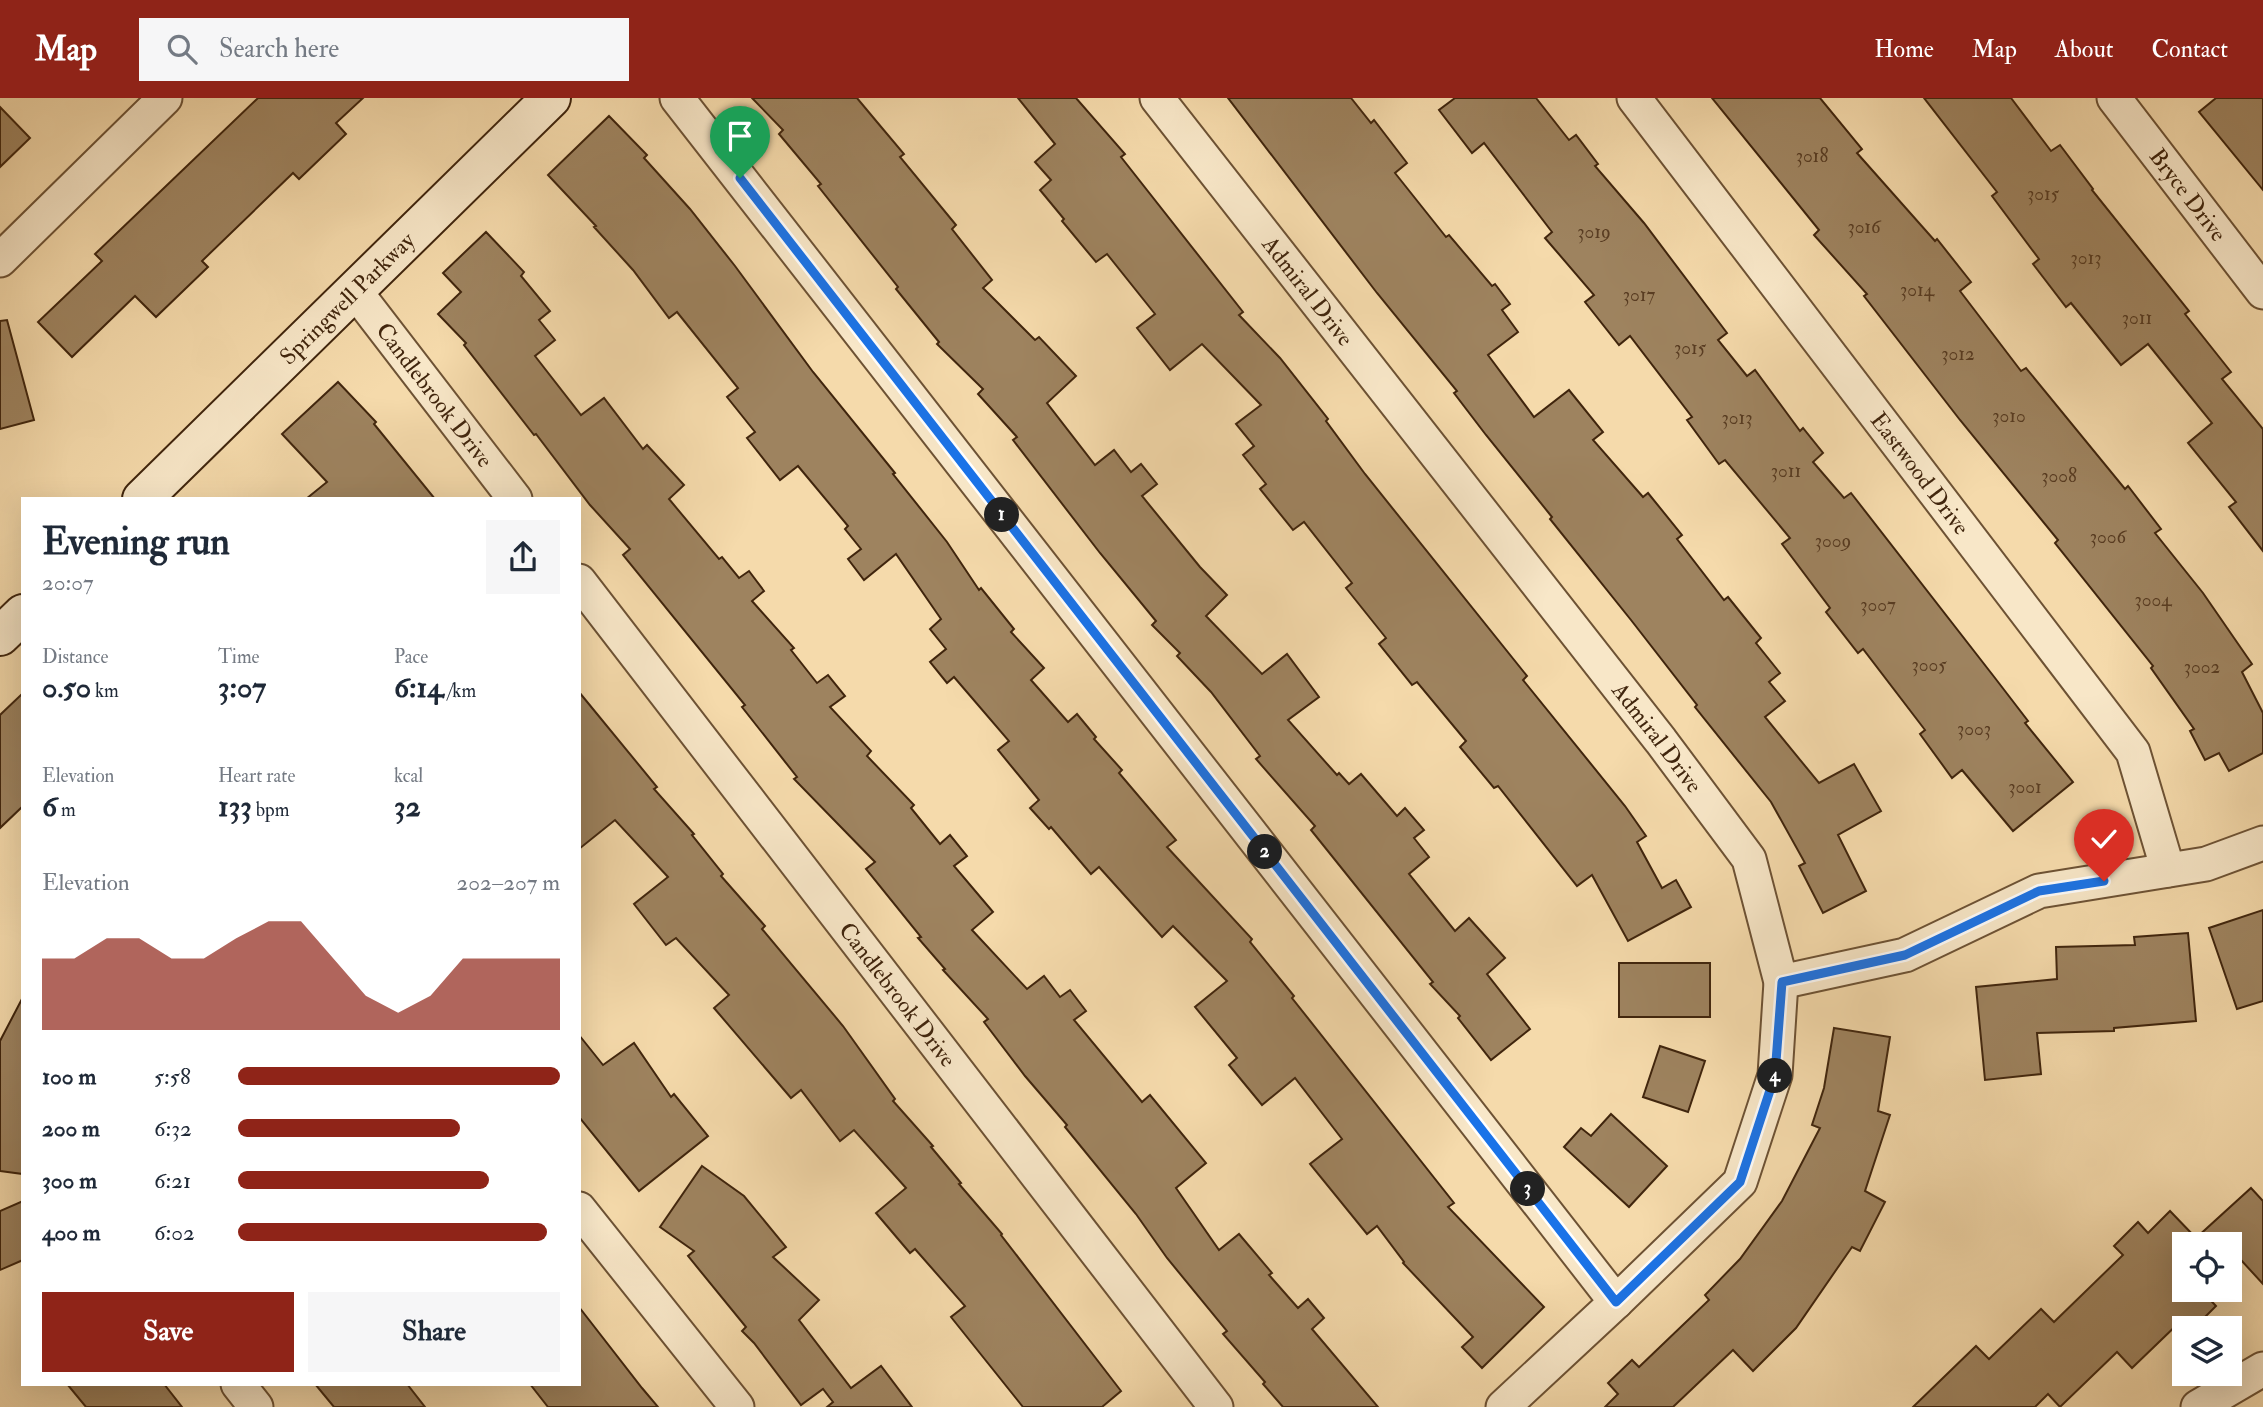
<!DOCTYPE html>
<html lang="en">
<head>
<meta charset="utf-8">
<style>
	body { margin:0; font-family:"IM FELL Double Pica",serif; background:#f6f6f7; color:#1f2937; height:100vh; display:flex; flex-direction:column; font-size:26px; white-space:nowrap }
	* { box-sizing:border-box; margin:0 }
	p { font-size:23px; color:#747a83 }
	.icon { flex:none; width:38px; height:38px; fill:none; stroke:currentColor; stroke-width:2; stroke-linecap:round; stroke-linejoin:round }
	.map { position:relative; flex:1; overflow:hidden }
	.details { position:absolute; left:21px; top:399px; width:560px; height:889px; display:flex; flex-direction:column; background:#fff; border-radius:0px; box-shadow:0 7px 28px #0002 }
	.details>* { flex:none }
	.fabs { position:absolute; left:2172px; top:1134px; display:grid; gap:14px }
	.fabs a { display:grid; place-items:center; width:70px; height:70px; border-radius:0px; background:#fff; box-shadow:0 7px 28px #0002; font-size:35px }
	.pin { position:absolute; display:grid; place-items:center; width:60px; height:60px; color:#fff; margin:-72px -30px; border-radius:50% 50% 50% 0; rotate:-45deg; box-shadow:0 0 7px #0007 }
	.pin .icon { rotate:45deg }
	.km { position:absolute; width:35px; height:35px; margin:-18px; border-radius:50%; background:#222; color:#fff; font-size:19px; line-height:35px; text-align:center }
	.round { display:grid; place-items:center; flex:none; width:74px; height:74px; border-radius:0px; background:#f6f6f7 }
	.headline { display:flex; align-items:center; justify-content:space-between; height:119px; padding:0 21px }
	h1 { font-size:38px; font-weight:700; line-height:52px }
	.stats { display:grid; grid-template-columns:repeat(3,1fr); gap:10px; height:119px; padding:7px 21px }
	.stats div { display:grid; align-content:center }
	.stats b { font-size:30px; font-weight:700 }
	.stats small { font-size:19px; font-weight:400 }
	.stats p { font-size:19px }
	.chart { height:196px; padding:14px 21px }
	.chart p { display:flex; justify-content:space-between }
	.chart svg { width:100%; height:126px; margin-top:7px; fill:#8f2418; opacity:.7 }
	.action { display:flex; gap:14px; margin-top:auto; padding:14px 21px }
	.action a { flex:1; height:80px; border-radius:0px; background:#8f2418; color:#fff; font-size:28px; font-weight:700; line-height:80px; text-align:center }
	.action a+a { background:#f6f6f7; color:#1f2937 }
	ul { padding:0 21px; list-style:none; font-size:23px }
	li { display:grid; grid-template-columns:112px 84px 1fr; align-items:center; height:52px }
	li i { height:18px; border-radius:9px; background:#8f2418 }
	header { display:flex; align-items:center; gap:42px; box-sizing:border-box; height:98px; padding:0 35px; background:#8f2418; color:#fff }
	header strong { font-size:33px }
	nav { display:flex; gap:38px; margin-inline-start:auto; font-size:24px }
	.search { width:490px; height:63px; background:#f6f6f7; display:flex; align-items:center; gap:18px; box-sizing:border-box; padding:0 24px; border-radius:0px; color:#747a83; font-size:26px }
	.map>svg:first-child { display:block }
	.building { fill:#9e835f; stroke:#40250d; stroke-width:2 }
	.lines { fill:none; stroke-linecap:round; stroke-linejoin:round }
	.street-casing { stroke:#6d5234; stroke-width:37 }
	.secondary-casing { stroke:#40250d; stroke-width:42 }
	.street { stroke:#f8e7c8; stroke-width:33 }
	.secondary { stroke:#f8e7c8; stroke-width:38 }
	.route-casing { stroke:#fff; stroke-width:14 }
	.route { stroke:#1a73e8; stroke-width:9 }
	.labels { text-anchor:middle; stroke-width:5; stroke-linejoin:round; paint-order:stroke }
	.number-label { font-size:19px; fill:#583c22 }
	.street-label { font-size:23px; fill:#40250d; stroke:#f8e7c8 }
</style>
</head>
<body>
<header>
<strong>Map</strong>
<div class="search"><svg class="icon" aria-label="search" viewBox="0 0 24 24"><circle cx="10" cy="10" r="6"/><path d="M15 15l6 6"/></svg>Search here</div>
<nav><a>Home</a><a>Map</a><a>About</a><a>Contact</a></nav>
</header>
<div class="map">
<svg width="2263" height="1309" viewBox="0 0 2263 1309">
	<rect width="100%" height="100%" fill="#f5daab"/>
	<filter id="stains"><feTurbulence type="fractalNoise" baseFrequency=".00286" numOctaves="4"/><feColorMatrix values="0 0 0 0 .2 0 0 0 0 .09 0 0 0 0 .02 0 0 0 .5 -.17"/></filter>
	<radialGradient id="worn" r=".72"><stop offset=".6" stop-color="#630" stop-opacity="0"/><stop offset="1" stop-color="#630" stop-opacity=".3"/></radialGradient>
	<!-- building -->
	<g class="building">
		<path d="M258 0H363L336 25 346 36 299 81 293 75 202 163 208 169 156 219 135 198 72 259 38 224 102 163 95 156Z"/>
		<path d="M752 0H857L877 24 904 56 900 59 956 127 952 131 992 182 983 190 1035 242 1039 239 1076 278 1047 305 1095 367 1114 352 1131 374 1141 366 1157 386 1142 398 1200 469 1227 497 1206 518 1262 576 1287 556 1319 599 1288 622 1337 677 1339 675 1349 686 1361 676 1397 718 1405 710 1424 732 1414 740 1429 759 1409 776 1455 833 1469 820 1505 860 1487 876 1530 931 1491 962 1458 920 1460 918 1430 886 1433 884 1311 732 1315 728 1256 661 1260 658 1211 594 1177 558 1180 555 1152 527 1156 523 1100 455 1013 342 1017 339 978 296 983 291 937 246 939 244 896 191 898 189 818 88 821 86 779 36 783 32Z"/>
		<path d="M1018 0H1076L1125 56 1121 59 1243 214 1239 217 1280 260 1328 321 1326 323 1365 376 1527 578 1523 582 1625 708 1646 738 1637 744 1662 790 1676 782 1691 809 1628 843 1592 777 1577 788 1498 688 1494 690 1460 649 1466 643 1417 584 1412 587 1379 546 1386 540 1346 490 1352 485 1304 424 1293 432 1260 391 1266 386 1243 357 1254 348 1236 326 1261 307 1202 246 1170 272 1137 230 1155 216 1107 156 1096 164 1062 123 1064 121 1040 92 1051 82 1035 64 1055 46Z"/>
		<path d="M1228 0H1351L1371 25 1374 22 1407 65 1395 75 1446 139 1449 137 1492 188 1495 186 1510 206 1502 212 1518 234 1488 257 1534 319 1569 292 1603 334 1593 342 1643 399 1648 395 1682 437 1677 441 1724 502 1728 499 1761 540 1756 545 1780 575 1769 584 1785 603 1765 619 1819 685 1854 666 1881 713 1838 737 1866 793 1823 815 1799 768 1805 765 1771 704 1695 609 1697 607 1631 522 1550 421 1552 419 1486 337 1454 295 1457 293 1377 195Z"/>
		<path d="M1455 0H1536L1569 42 1576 37 1598 66 1595 68 1644 125 1727 235 1718 242 1747 278 1755 272 1800 333 1803 330 1823 355 1813 364 1844 400 1851 395 1995 580 2028 623 2025 625 2073 684 2013 733 1962 672 1952 680 1920 636 1925 632 1863 551 1858 555 1826 514 1830 510 1782 446 1790 440 1725 362 1719 366 1687 322 1692 319 1630 238 1619 247 1585 204 1594 197 1545 140 1552 134 1484 45 1472 55 1439 12Z"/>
		<path d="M1712 0H1820L1862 51 1857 55 1935 143 1937 141 1971 184 1960 193 2021 273 2026 270 2125 391 2128 388 2161 431 2155 435 2203 495 2252 566 2242 574 2263 615V655L2229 673 2219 655 2205 662 2190 633 2194 631 2151 570 2153 568 2055 445 2058 442 1960 322 1864 198 1867 196 1814 137 1819 132Z"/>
		<path d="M1924 0H2011L2051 53 2060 47 2093 91 2092 92 2189 213 2185 216 2231 274 2222 281 2263 331V453L2229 409 2236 404 2188 345 2212 325 2148 246 2121 267 2071 205 2066 209 2033 166 2039 161 1992 98 1997 94Z"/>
		<path d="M2216 0H2263V92L2199 14Z"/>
		<path d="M0 9 30 40 0 69Z"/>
		<path d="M609 18 647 57 644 60 690 111 735 168 813 274 895 375 893 376 947 444 979 492 981 490 1014 531 1011 534 1044 570 1031 582 1068 624 1077 616 1096 639 1094 641 1122 672 1119 675 1176 742 1167 749 1252 841 1250 844 1294 898 1292 900 1454 1105 1448 1109 1544 1209 1482 1270 1462 1249 1473 1239 1403 1165 1404 1164 1377 1128 1367 1136 1310 1066 1342 1041 1295 980 1262 1007 1229 967 1237 960 1195 909 1227 883 1173 828 1162 839 1099 769 1091 776 1051 729 1049 731 1030 710 1039 702 998 652 1009 643 954 579 947 585 930 564 946 551 930 531 941 521 896 456 864 482 848 461 861 451 845 431 848 428 798 368 780 382 747 340 755 334 727 299 738 290 677 214 669 220 633 172 594 129 596 128 548 77Z"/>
		<path d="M486 134 524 174 521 178 550 213 539 222 555 242 535 258 581 317 604 300 643 351 647 347 684 387 669 401 719 461 722 459 739 480 749 473 764 493 752 503 794 550 791 552 817 585 828 577 845 598 830 609 871 653 867 658 914 707 911 710 940 746 950 737 967 758 954 768 993 814 972 832 1027 891 1044 878 1060 899 1070 892 1086 913 1074 922 1142 1004 1150 997 1206 1065 1176 1090 1219 1152 1239 1136 1272 1175 1269 1177 1298 1210 1308 1201 1324 1220 1312 1231 1378 1309H1283L1263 1286 1265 1284 1223 1236 1227 1233 1167 1160 1136 1116 1065 1029 1067 1027 1025 978 984 924 988 921 943 872 945 871 918 840 921 839 866 771 875 764 794 681 797 679 742 609 745 607 623 457 630 451 590 407 536 336 534 337 464 247 466 245 438 216 461 194 443 175Z"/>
		<path d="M7 222 34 322 0 331V223Z"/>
		<path d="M338 284 376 324 374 326 435 401H306L327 384 282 336Z"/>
		<path d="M579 594 657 689 654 691 694 736 692 737 723 776 721 778 765 828 762 831 843 928 895 1001 893 1003 933 1048 931 1049 961 1085 959 1086 1002 1136 1001 1137 1121 1293 1102 1309H1023L951 1219 965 1208 915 1151 910 1155 876 1115 906 1090 854 1032 840 1043 801 992 791 1000 714 910 729 897 676 840 666 847 634 806 668 779 615 722 579 751Z"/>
		<path d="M23 595V708L0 730V617Z"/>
		<path d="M2263 812V903L2237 911 2209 830Z"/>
		<path d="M2188 835 2196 923 2114 930V933L2037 935 2041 976 1985 982 1976 889 2057 881 2056 849 2135 847 2134 839Z"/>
		<rect x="1619" y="865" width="91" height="54"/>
		<path d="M23 899V1076L0 1073V943Z"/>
		<path d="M1834 930 1890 939 1878 1013 1890 1017 1865 1093 1885 1104 1860 1153 1852 1149 1796 1230 1753 1273 1733 1252 1673 1309H1605L1618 1296 1608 1285 1632 1262 1639 1269 1709 1202 1705 1197 1740 1161 1782 1103 1820 1030 1812 1027 1824 990Z"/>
		<path d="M579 937 603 967 634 945 671 999 674 996 708 1038 639 1093 579 1019Z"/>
		<path d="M1660 948 1705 963 1688 1014 1643 999Z"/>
		<path d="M1611 1016 1667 1068 1629 1109 1564 1049 1581 1030 1591 1038Z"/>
		<path d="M702 1068 744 1098 786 1149 773 1159 819 1202 799 1222 851 1290 881 1268 912 1309H827L833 1304 823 1291 801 1307 754 1245 742 1233 746 1229 688 1158 694 1153 660 1129Z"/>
		<path d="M2251 1090 2263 1103V1186L2230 1150V1146H2184V1192H2201L2216 1208 2194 1230 2184 1220 2132 1270 2117 1254 2060 1309 2048 1296 2035 1309H1913L1976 1248 1989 1261 2041 1211 2054 1224 2123 1157 2114 1148 2138 1124 2148 1135 2170 1113 2196 1140Z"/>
		<path d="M23 1103V1162L0 1172V1113Z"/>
		<path d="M579 1209 642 1290 658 1309H548L530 1286H579Z"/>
		<path d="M67 1286H164L182 1309H86Z"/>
		<path d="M315 1286H407L425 1309H334Z"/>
	</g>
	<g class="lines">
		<!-- street casing -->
		<g class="street-casing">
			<g id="street">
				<path d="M677 0 1616 1204"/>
				<path id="s1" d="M1157 0 1661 643 1749 761 1781 884 1775 977 1740 1084 1616 1204 1503 1309"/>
				<path id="s2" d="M1634 0 2133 654 2168 772"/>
				<path id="s3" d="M2114 0 2263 194"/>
				<path d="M0 162 165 0"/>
				<path id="s4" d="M355 193 515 401"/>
				<path id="s5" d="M579 483 1216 1309"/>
				<path d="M1781 884 1905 857 2039 793 2206 766 2263 745"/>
				<path d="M579 1111 737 1309"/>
				<path d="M238 1286 256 1309"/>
				<path d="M2198 1309 2263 1271"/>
			</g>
		</g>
		<!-- secondary casing -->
		<g class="secondary-casing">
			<g id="secondary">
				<path id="s6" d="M142 401 551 0"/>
				<path d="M0 538 23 516"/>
			</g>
		</g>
		<!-- street -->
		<use href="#street" class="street"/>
		<!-- secondary -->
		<use href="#secondary" class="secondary"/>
	</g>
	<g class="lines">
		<!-- route casing -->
		<g class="route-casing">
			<path id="route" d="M740 80 1616 1204 1740 1084 1775 977 1782 884 1905 857 2039 793 2104 783"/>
		</g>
		<!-- route -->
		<use href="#route" class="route"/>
	</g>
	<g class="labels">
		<!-- number labels -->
		<g class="number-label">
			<text x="1812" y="64">3018</text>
			<text x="2043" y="102">3015</text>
			<text x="1864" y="135">3016</text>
			<text x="1594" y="140">3019</text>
			<text x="2086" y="166">3013</text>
			<text x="1917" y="198">3014</text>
			<text x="1639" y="203">3017</text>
			<text x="2137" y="226">3011</text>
			<text x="1690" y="256">3015</text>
			<text x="1958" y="262">3012</text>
			<text x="2009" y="324">3010</text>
			<text x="1737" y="326">3013</text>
			<text x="1786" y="379">3011</text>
			<text x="2059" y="384">3008</text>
			<text x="2108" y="445">3006</text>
			<text x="1833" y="449">3009</text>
			<text x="2153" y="508">3004</text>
			<text x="1878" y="513">3007</text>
			<text x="1929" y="573">3005</text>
			<text x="2202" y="575">3002</text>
			<text x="1974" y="637">3003</text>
			<text x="2025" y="695">3001</text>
		</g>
		<!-- street labels -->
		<g class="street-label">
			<text dy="8" stroke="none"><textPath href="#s3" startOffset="122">Bryce Drive</textPath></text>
			<text dy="8" stroke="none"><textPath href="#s1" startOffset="245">Admiral Drive</textPath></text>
			<text dy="8" stroke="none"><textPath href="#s6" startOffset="287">Springwell Parkway</textPath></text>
			<text dy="8" stroke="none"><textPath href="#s4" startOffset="131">Candlebrook Drive</textPath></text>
			<text dy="8" stroke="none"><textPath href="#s2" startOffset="472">Eastwood Drive</textPath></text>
			<text dy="8" stroke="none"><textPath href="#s1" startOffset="812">Admiral Drive</textPath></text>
			<text dy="8" stroke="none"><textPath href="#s5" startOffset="522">Candlebrook Drive</textPath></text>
		</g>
	</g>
	<rect width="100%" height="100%" filter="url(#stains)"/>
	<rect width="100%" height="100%" fill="url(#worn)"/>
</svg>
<div class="fabs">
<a><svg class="icon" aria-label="locate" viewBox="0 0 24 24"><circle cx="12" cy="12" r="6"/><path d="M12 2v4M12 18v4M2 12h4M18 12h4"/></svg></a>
<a><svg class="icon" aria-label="layers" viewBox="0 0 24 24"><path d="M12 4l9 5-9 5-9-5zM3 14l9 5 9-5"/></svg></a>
</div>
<div class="pin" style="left:740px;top:80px;background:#1e9e55"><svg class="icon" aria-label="arrive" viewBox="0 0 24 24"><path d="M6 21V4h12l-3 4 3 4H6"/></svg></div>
<div class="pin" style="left:2104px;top:783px;background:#d93025"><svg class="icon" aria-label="check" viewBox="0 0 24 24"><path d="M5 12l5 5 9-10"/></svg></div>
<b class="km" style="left:1002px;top:417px">1</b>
<b class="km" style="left:1265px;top:754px">2</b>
<b class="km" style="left:1528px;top:1091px">3</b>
<b class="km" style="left:1775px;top:978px">4</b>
<section class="details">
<div class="headline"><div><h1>Evening run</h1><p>20:07</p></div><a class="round"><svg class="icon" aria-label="share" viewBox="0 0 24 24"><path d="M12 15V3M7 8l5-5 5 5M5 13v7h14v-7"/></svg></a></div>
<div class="stats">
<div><p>Distance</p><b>0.50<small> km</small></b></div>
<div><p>Time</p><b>3:07</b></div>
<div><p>Pace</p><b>6:14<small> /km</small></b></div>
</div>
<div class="stats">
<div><p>Elevation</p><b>6<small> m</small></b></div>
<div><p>Heart rate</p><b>133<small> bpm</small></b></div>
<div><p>kcal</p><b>32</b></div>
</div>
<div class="chart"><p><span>Elevation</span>202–207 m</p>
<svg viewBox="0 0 160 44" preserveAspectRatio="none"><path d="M0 44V19L10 19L20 12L30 12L40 19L50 19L60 12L70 6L80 6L90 19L100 32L110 38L120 32L130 19L140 19L150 19L160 19V44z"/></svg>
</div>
<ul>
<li><b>100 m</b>5:58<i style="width:100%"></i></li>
<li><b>200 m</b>6:32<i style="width:69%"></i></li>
<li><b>300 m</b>6:21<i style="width:78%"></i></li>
<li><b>400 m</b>6:02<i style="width:96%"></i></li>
</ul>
<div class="action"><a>Save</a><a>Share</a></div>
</section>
</div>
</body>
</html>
